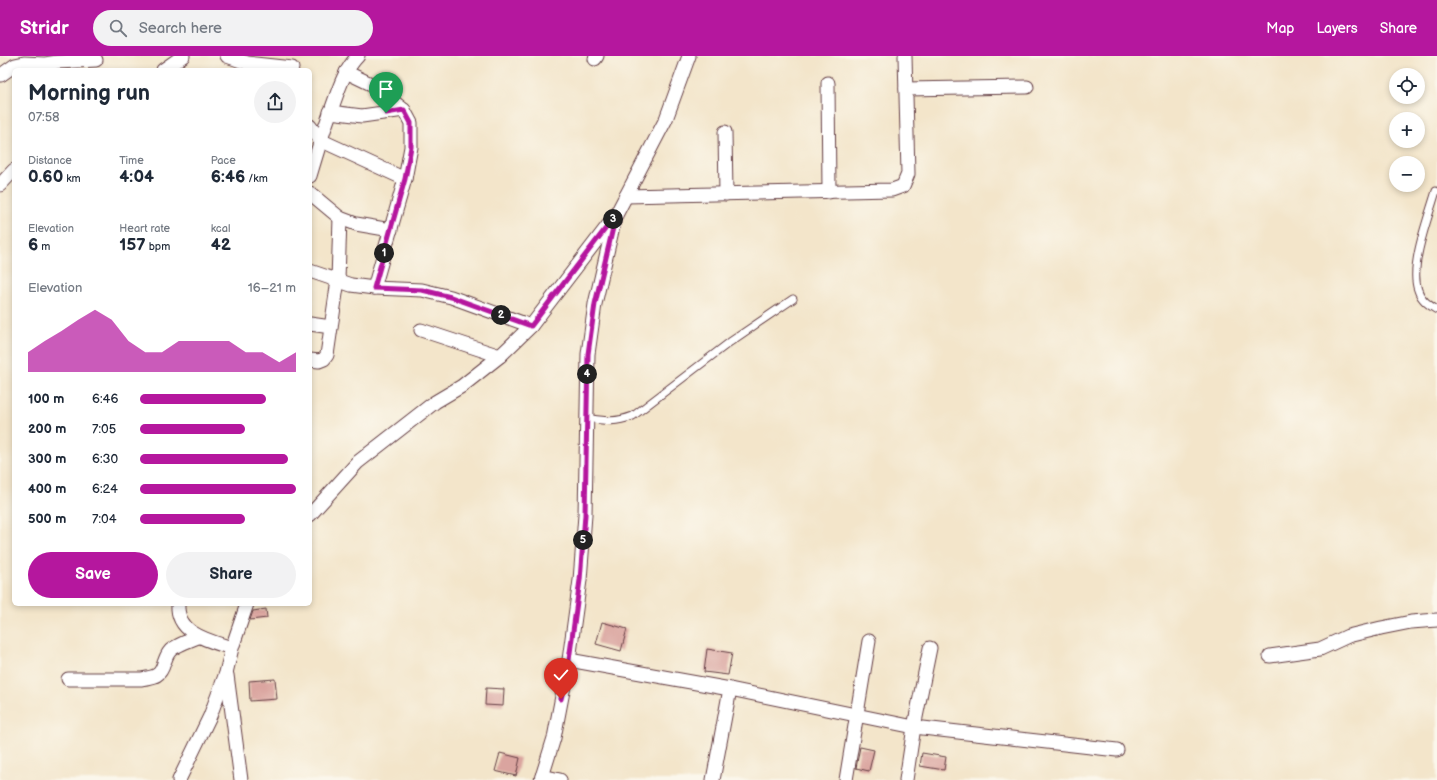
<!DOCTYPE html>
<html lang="en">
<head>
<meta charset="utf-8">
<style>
	body { margin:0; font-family:"Balsamiq Sans",sans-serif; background:#f2f2f3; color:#1f2937; height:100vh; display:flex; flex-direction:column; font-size:15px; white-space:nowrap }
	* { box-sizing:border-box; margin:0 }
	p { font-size:13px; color:#747a83 }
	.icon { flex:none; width:22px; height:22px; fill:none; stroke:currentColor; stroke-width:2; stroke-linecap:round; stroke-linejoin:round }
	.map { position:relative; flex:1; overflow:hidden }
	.drawer { position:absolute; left:12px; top:12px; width:300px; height:538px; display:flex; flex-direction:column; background:#fff; border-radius:6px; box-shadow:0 2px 6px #0003 }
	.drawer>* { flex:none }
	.tools { position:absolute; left:1389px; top:12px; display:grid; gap:8px }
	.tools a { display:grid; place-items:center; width:36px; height:36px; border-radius:50%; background:#fff; box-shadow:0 2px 6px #0003; font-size:20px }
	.pin { position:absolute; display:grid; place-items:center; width:34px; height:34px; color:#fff; margin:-41px -17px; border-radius:50% 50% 50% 0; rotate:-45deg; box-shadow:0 0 4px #0007 }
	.pin .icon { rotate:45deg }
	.km { position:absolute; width:20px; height:20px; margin:-10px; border-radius:50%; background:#222; color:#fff; font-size:11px; line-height:20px; text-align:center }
	.round { display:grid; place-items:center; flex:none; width:42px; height:42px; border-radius:21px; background:#f2f2f3 }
	.headline { display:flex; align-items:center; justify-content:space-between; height:68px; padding:0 16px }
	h1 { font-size:22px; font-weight:800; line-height:30px }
	.metrics { display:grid; grid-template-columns:repeat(3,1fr); gap:6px; height:68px; padding:4px 16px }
	.metrics div { display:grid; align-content:center }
	.metrics b { font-size:17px; font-weight:800 }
	.metrics small { font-size:11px; font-weight:400 }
	.metrics p { font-size:11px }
	.chart { height:112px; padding:8px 16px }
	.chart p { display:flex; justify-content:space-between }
	.chart svg { width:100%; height:72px; margin-top:4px; fill:#b5179e; opacity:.7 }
	.cta { display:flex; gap:8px; margin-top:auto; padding:8px 16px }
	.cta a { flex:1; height:46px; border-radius:24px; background:#b5179e; color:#fff; font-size:16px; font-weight:800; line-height:46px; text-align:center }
	.cta a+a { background:#f2f2f3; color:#1f2937 }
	ul { padding:0 16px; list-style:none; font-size:13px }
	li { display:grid; grid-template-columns:64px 48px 1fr; align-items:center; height:30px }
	li i { height:10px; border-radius:5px; background:#b5179e }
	header { display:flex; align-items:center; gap:24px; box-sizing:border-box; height:56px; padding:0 20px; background:#b5179e; color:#fff }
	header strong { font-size:19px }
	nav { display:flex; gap:22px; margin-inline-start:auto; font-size:14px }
	.search { width:280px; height:36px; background:#f2f2f3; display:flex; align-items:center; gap:10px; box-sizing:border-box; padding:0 14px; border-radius:22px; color:#747a83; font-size:15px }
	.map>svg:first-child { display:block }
	.building { fill:#daa49f }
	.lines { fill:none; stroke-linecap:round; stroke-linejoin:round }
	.lane-casing { stroke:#633d43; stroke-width:9 }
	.street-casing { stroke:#633d43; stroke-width:15 }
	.lane { stroke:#fff; stroke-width:7 }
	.street { stroke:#fff; stroke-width:13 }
	.route-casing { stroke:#fff; stroke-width:8 }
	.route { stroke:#b5179e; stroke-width:5 }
</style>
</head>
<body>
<header>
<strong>Stridr</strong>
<div class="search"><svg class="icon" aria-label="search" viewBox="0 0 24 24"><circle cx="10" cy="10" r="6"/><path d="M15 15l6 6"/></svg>Search here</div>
<nav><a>Map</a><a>Layers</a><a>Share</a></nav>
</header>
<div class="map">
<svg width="1437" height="724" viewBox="0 0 1437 724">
	<rect width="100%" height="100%" fill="#fbf7ec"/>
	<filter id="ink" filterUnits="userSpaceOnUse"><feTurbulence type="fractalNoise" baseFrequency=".025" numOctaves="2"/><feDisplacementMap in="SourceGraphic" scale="8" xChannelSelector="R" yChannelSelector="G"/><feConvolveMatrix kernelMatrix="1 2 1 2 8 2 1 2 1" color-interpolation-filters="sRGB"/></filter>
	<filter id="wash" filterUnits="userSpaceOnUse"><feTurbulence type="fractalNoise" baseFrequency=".012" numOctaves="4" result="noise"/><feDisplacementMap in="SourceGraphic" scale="16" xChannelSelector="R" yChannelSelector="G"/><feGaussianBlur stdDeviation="0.9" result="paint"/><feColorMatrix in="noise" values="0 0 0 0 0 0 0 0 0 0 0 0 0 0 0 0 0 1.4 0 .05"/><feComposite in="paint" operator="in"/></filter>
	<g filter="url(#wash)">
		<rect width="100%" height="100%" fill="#f3e5ca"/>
		<g id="blocks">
			<!-- building -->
			<g class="building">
				<path d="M266 553 267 562 250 564 253 555Z"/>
				<path d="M602 566 627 573 621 595 596 588Z"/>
				<path d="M707 593 732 597 728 619 704 616Z"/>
				<path d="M275 623 277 643 250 645 249 625Z"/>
				<path d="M486 632 504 633 503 650 485 649Z"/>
				<path d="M860 691 874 694 869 715 856 712Z"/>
				<path d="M500 697 520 702 516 720 495 715Z"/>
				<path d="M922 697 946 701 944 714 920 710Z"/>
			</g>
		</g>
	</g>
	<g filter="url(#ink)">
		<use href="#blocks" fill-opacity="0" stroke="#633d43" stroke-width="1"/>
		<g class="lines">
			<!-- lane casing -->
			<g class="lane-casing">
				<g id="lane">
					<path d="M1436 135C1429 160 1409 210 1418 234 1421 244 1429 249 1437 254"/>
					<path d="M586 362C606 365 614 367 633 360L730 286 793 243"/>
				</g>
			</g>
			<!-- street casing -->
			<g class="street-casing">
				<g id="street">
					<path d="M227 0 247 7 292 12"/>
					<path d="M595 3 597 0"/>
					<path d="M163 14 183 0"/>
					<path d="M1 19 15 9 24 7 45 8 58 6 96 4"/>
					<path d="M828 27 829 136"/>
					<path d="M906 33 1027 31"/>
					<path d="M330 56 362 60 404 54 373 29 346 16"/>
					<path d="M310 70 320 84 405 123"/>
					<path d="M725 76 726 138"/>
					<path d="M310 120C317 96 324 73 333 49 339 32 345 13 358 0"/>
					<path d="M0 129 14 114"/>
					<path d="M310 137 340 162 356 168 391 174"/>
					<path d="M626 140 892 134 903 130 908 118 905 0"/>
					<path d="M310 215 351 229 374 232 422 234 451 241 531 270"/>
					<path d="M374 232 405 123 411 91V67L404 54"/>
					<path d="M310 268 331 271"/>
					<path d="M421 274 500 300"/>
					<path d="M310 304 319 305 324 303 327 299 338 224 340 162"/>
					<path d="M310 459 358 406 435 346 462 330 500 300 531 270 616 159 666 63 689 0"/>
					<path d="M178 548C176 578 210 585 232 592"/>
					<path d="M1270 600 1320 593 1348 580 1381 572 1411 566 1437 564"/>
					<path d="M569 604 730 633 914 671 1117 694"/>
					<path d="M227 619 241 724"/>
					<path d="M68 623H141C154 621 160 621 164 607 166 602 167 598 170 595 174 590 191 584 198 581"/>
					<path d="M542 720 560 724"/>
					<path d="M179 724 210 660 226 617 232 592 247 548"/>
					<path d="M541 724 554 682 569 604 580 524 585 459 588 298 595 248 615 162"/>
					<path d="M713 724 730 633"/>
					<path d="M846 724 869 585"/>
					<path d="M906 724 914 671 930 592"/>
				</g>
			</g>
			<!-- lane -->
			<use href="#lane" class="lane"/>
			<!-- street -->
			<use href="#street" class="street"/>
		</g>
	</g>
	<g class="lines" filter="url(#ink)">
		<!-- route casing -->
		<g class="route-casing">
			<path id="route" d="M386 57 404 54 411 67V91L405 123 374 232 422 234 451 241 531 270 616 159 595 248 588 298 585 459 580 524 569 604 561 643"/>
		</g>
		<!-- route -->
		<use href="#route" class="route"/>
	</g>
</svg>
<div class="tools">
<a><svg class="icon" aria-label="locate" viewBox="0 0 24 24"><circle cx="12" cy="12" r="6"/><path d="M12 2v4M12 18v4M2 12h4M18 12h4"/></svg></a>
<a>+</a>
<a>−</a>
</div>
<div class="pin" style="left:386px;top:57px;background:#1e9e55"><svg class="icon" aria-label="arrive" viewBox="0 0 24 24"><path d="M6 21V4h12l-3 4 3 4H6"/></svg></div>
<div class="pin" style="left:561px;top:643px;background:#d93025"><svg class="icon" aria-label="check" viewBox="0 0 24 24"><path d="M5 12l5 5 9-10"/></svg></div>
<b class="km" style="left:384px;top:197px">1</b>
<b class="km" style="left:501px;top:259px">2</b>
<b class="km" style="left:613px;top:163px">3</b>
<b class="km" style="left:587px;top:318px">4</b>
<b class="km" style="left:583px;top:484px">5</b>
<section class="drawer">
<div class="headline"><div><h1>Morning run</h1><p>07:58</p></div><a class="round"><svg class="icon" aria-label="share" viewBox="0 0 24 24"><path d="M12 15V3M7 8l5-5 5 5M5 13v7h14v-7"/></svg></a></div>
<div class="metrics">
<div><p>Distance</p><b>0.60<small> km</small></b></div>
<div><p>Time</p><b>4:04</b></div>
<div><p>Pace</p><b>6:46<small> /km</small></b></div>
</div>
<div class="metrics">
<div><p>Elevation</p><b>6<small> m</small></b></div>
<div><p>Heart rate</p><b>157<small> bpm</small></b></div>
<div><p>kcal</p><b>42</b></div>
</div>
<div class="chart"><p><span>Elevation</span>16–21 m</p>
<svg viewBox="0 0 160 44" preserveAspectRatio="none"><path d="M0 44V32L10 25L20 19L30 12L40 6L50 12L60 25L70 32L80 32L90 25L100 25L110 25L120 25L130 32L140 32L150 38L160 32V44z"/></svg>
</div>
<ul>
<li><b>100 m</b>6:46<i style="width:81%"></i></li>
<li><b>200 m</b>7:05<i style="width:67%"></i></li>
<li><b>300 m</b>6:30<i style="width:95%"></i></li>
<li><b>400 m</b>6:24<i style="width:100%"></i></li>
<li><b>500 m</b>7:04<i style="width:67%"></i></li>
</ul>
<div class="cta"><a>Save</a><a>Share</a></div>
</section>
</div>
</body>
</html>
